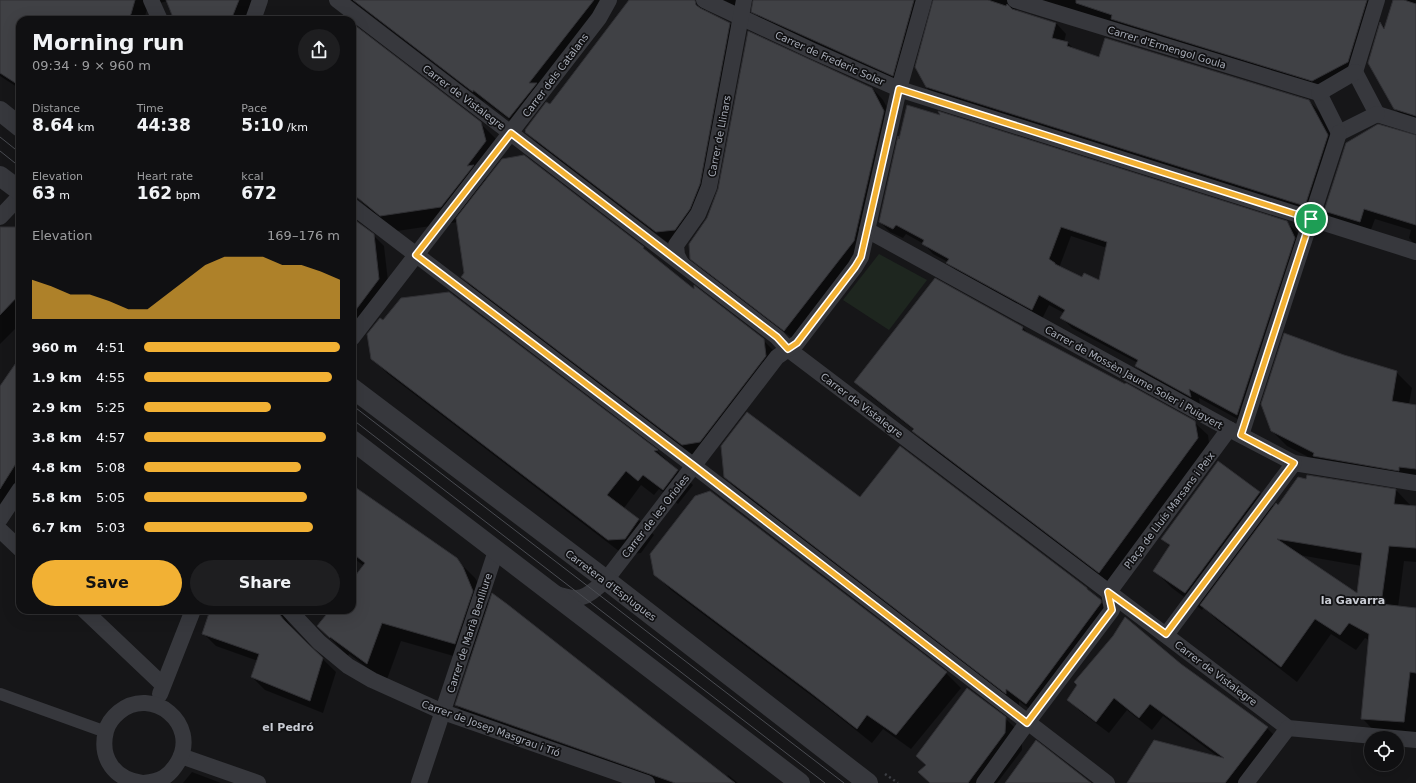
<!DOCTYPE html>
<html lang="en">
<head>
<meta charset="utf-8">
<style>
	body { margin:0; font-family:"DejaVu Sans",sans-serif; background:#1e1e20; color:#f1f3f6; height:100vh; display:flex; flex-direction:column; font-size:15px; white-space:nowrap }
	* { box-sizing:border-box; margin:0 }
	p { font-size:13px; color:#9c9d9f }
	.icon { flex:none; width:22px; height:22px; fill:none; stroke:currentColor; stroke-width:2; stroke-linecap:round; stroke-linejoin:round }
	.map { position:relative; flex:1; overflow:hidden }
	.sheet { position:absolute; left:16px; top:16px; width:340px; height:598px; display:flex; flex-direction:column; background:#101012; border-radius:12px; box-shadow:0 4px 16px #0002,0 0 0 1px #303032 }
	.sheet>* { flex:none }
	.tools { position:absolute; left:1364px; top:731px; display:grid; gap:8px }
	.tools a { display:grid; place-items:center; width:40px; height:40px; border-radius:50%; background:#101012; box-shadow:0 4px 16px #0002,0 0 0 1px #303032; font-size:20px }
	.pin { position:absolute; display:grid; place-items:center; width:34px; height:34px; color:#fff; margin:-17px; border:2px solid #fff; border-radius:50%; box-shadow:0 1px 4px #0007 }
	.round { display:grid; place-items:center; flex:none; width:42px; height:42px; border-radius:21px; background:#1e1e20 }
	.head { display:flex; align-items:center; justify-content:space-between; height:68px; padding:0 16px }
	h1 { font-size:22px; font-weight:700; line-height:30px }
	.figures { display:grid; grid-template-columns:repeat(3,1fr); gap:6px; height:68px; padding:4px 16px }
	.figures div { display:grid; align-content:center }
	.figures b { font-size:17px; font-weight:700 }
	.figures small { font-size:11px; font-weight:400 }
	.figures p { font-size:11px }
	.chart { height:112px; padding:8px 16px }
	.chart p { display:flex; justify-content:space-between }
	.chart svg { width:100%; height:72px; margin-top:4px; fill:#f2b134; opacity:.7 }
	.button { display:flex; gap:8px; margin-top:auto; padding:8px 16px }
	.button a { flex:1; height:46px; border-radius:24px; background:#f2b134; color:#111; font-size:16px; font-weight:700; line-height:46px; text-align:center }
	.button a+a { background:#1e1e20; color:#f1f3f6 }
	ul { padding:0 16px; list-style:none; font-size:13px }
	li { display:grid; grid-template-columns:64px 48px 1fr; align-items:center; height:30px }
	li i { height:10px; border-radius:5px; background:#f2b134 }
	.map>svg:first-child { display:block }
	.green { fill:#1e261f }
	.shadow { fill:#0007; fill-rule:evenodd }
	.building { fill:#404145; stroke:#303034; fill-rule:evenodd }
	.lines { fill:none; stroke-linecap:round; stroke-linejoin:round }
	.path { stroke:#3d3f44; stroke-width:2.5; stroke-dasharray:2 3; stroke-linecap:butt }
	.pedestrian { stroke:#37383d; stroke-width:12 }
	.minor { stroke:#37383d; stroke-width:16 }
	.tertiary { stroke:#37383d; stroke-width:20 }
	.tram { stroke:#4a4c52; stroke-width:1 }
	.route-casing { stroke:#fff; stroke-width:8 }
	.route { stroke:#f2b134; stroke-width:5 }
	.labels { text-anchor:middle; stroke-width:3.5; stroke-linejoin:round; paint-order:stroke }
	.street-label { font-size:10px; fill:#a8adb8; stroke:#111113 }
	.neighbourhood-label { font-size:11px; font-weight:bold; fill:#c9ccd4; stroke:#111113 }
</style>
</head>
<body>
<div class="map">
<svg width="1416" height="783" viewBox="0 0 1416 783">
	<rect width="100%" height="100%" fill="#161618"/>
	<!-- green -->
	<path class="green" d="M879 254 927 280 889 330 843 300Z"/>
	<!-- shadow -->
	<g class="shadow">
		<path d="M0 0H256L247 20H175L167 1 160 3 147 9 144 20H20V89L0 76Z"/>
		<path d="M351 0H608L521 129 483 100 484 102Z"/>
		<path d="M630 0H1376L1359 73 1323 91 1016 9V11L1056 23 1066 34 1064 42 1068 43 1074 49 1100 58 1309 101 1320 112 1339 147 1316 216 937 98 926 87 934 1 928 4 904 86 763 22 753 11 754 0 748 4 744 13 706 7 705 11 730 24 740 34 710 195 686 240 667 242 537 143 527 132 550 106Z"/>
		<path d="M1394 0H1416V123L1406 120 1395 109 1381 23 1385 28Z"/>
		<path d="M352 25 480 123 496 139 485 178 487 180 643 248 654 258 696 291 763 340 774 351 694 456 473 288 462 277 465 273 458 222 397 231 373 213 358 198 352 188Z"/>
		<path d="M872 88 883 100 895 123 865 252 796 341 703 270 691 258 719 189Z"/>
		<path d="M1416 136V246L1409 238 1411 230 1375 219 1370 232 1335 222 1325 211Z"/>
		<path d="M899 138 900 140 1286 222 1297 232 1304 249 1247 424 1199 398 1200 406 1146 376 1136 366 1138 363 1072 328 1062 318 1064 313 1049 305 1042 319 958 273 948 262 933 254 924 244 906 234 903 238 890 232 880 222ZM1071 236 1107 248 1099 282 1082 278 1059 268Z"/>
		<path d="M352 219 373 235 384 246 389 290 352 339Z"/>
		<path d="M20 229V324L0 344V230Z"/>
		<path d="M449 293 657 451 693 485 678 504 659 489 654 495 641 485 624 508 639 520 654 535 641 553 624 555 388 374 372 358Z"/>
		<path d="M1023 328 1031 336 1194 422 1208 435 1210 451 1112 585 926 444 914 430 869 395 856 382Z"/>
		<path d="M1343 356 1396 372 1412 388 1409 404 1416 406V482L1320 463 1287 446 1271 430Z"/>
		<path d="M20 359V494L0 508V387Z"/>
		<path d="M1219 463 1260 493 1274 507 1396 490 1411 506 1416 507V562L1404 561 1398 607 1416 609V736L1377 734 1362 718 1369 640 1365 638 1356 650 1331 634 1297 682 1217 620 1204 607 1202 610 1172 588 1155 571 1170 547 1163 539ZM1299 555 1362 566 1358 595Z"/>
		<path d="M725 477 860 498 1087 589 1114 615 1040 717 1019 701V706L739 491Z"/>
		<path d="M352 485 456 559 475 578 481 587 489 606 727 777 728 775 738 783H650L471 720 456 705 471 661 401 641 386 682 349 654 348 656 326 634 331 610H352V582L364 566 352 557Z"/>
		<path d="M655 574 946 673 961 688 911 749 883 729 872 743 828 708 671 590Z"/>
		<path d="M211 610H281L288 622 297 634 336 672 323 713 265 690 252 677 258 661 216 646 203 633Z"/>
		<path d="M1181 665 1267 728 1279 740 1247 783H1128L1221 759 1163 716 1152 730 1127 710 1109 733 1081 712 1069 700Z"/>
		<path d="M1005 718 1022 735V750L997 783H931Z"/>
		<path d="M192 772 221 783H183Z"/>
	</g>
	<!-- building -->
	<g class="building">
		<path d="M0 0H135L131 14 127 20H20V86L0 73Z"/>
		<path d="M166 0H239L231 20H174Z"/>
		<path d="M353 0H594L529 83H537L509 118 473 90V92Z"/>
		<path d="M629 0H695L696 5 700 8 730 23 700 184 690 209 675 230 656 232 525 132 526 131 525 130 546 102 550 104Z"/>
		<path d="M753 0H914L893 76 751 12Z"/>
		<path d="M933 0H988L1006 6 1007 4 1012 9 1056 23 1052 38 1068 42 1067 46 1099 57 1105 38 1309 100 1328 135 1305 206 926 87 915 67Z"/>
		<path d="M1076 0H1367L1348 62 1312 81 1111 19 1112 15 1076 3Z"/>
		<path d="M1393 0H1404L1416 4V116L1394 109 1368 63 1380 22 1384 29Z"/>
		<path d="M352 23 481 122 486 141 467 166 474 165 441 207 380 216 358 198 352 197Z"/>
		<path d="M748 31 872 88 884 111 854 241 784 331 690 259 689 244 707 218 718 189Z"/>
		<path d="M907 105 940 115 938 111 1287 221 1295 238 1237 415 1189 389 1191 397 1135 366 1138 360 1060 318 1065 310 1039 295 1032 310 946 263 949 259 922 244 924 240 896 225 893 229 879 222 898 136 899 139ZM1061 227 1107 242 1099 280 1084 273 1082 277 1055 264V263L1049 259Z"/>
		<path d="M1378 124 1416 135V225L1364 209 1360 222 1324 211 1346 143Z"/>
		<path d="M524 155 644 247 643 248 694 289V285L764 339 766 356 700 442 682 445 461 277 464 273 456 218 502 159Z"/>
		<path d="M352 218 374 234 379 279 352 315Z"/>
		<path d="M0 227H20V294L0 315Z"/>
		<path d="M935 278 1023 327 1022 330 1125 384 1126 383 1195 421 1198 438 1099 573 912 431 914 429 854 382Z"/>
		<path d="M449 292 658 450 654 451 678 470 663 490 643 475 638 481 626 471 607 495 639 519 625 539 608 540 371 359 367 334 380 318 383 320 401 298Z"/>
		<path d="M1284 333 1344 355 1397 371 1392 401 1416 405V469L1399 467V471L1313 456 1314 453 1271 431 1261 404Z"/>
		<path d="M20 357V457L0 489V386Z"/>
		<path d="M747 412 860 497 900 446 1087 588V589L1101 600V603L1026 704 1006 689V694L724 477 721 446Z"/>
		<path d="M1218 461 1260 492 1185 593 1153 571 1170 545 1161 539Z"/>
		<path d="M1307 475 1396 489 1394 504 1416 506V548L1389 546 1381 604 1416 608V673L1410 672 1404 722 1361 719 1369 634 1349 623 1340 635 1315 619 1281 667 1200 605 1276 503 1278 505 1298 477 1306 479ZM1277 539 1362 553 1357 593Z"/>
		<path d="M352 485 457 558 463 567 473 591 455 644 382 623 367 664 330 637V638L317 626 330 610H352V580L365 563 352 553Z"/>
		<path d="M710 491 947 672 896 735 867 715 857 729 811 693 654 575 650 554 695 496Z"/>
		<path d="M492 593 507 604 735 783H675L455 705Z"/>
		<path d="M210 610H276L284 620 306 642 323 658 310 701 251 677 259 654 202 634Z"/>
		<path d="M1125 617 1181 664 1268 727 1225 783H1127L1154 740 1224 758 1150 704 1139 718 1114 698 1096 722 1067 700 1077 685 1074 682 1113 636Z"/>
		<path d="M967 688 1006 717 1005 733 968 783H930L918 772 926 765 916 756Z"/>
		<path d="M1036 740 1091 783H1005Z"/>
	</g>
	<g class="lines">
		<!-- path -->
		<path class="path" d="M885 774 898 783"/>
		<!-- pedestrian -->
		<path class="pedestrian" d="M0 694 106 732"/>
		<!-- minor -->
		<g class="minor">
			<path d="M151 0 160 20"/>
			<path d="M337 0 777 337 788 349 1288 728 1416 740"/>
			<path d="M704 0 813 51 899 89 1416 252"/>
			<path d="M1015 0 1319 93"/>
			<path d="M253 20 260 0"/>
			<path d="M1355 72 1377 0"/>
			<path d="M1355 72 1377 114"/>
			<path d="M1319 93 1339 133"/>
			<path d="M1319 93 1355 72"/>
			<path d="M1377 114 1416 126"/>
			<path d="M1339 133 1377 114"/>
			<path d="M352 206 694 466 1107 783"/>
			<path d="M0 217 20 196"/>
			<path d="M867 230 1229 429 1294 463 1416 483"/>
			<path d="M681 263 677 255 676 245 698 214 709 187 744 0"/>
			<path d="M352 338 599 18 609 0"/>
			<path d="M1241 435 1339 133"/>
			<path d="M0 519 20 489"/>
			<path d="M0 530 20 549"/>
			<path d="M554 593C581 603 585 598 606 580L777 357 797 343 855 267 861 257 899 89 924 0"/>
			<path d="M84 610 163 685"/>
			<path d="M289 610 319 642 348 666 372 680 443 712 647 783"/>
			<path d="M1166 635 1294 463"/>
			<path d="M160 694 193 610"/>
			<path d="M181 756 258 783"/>
			<path d="M142 783C115 779 99 759 106 731 108 723 113 717 119 712 152 685 200 724 178 762 169 777 161 781 144 783"/>
			<path d="M419 783 496 551"/>
			<path d="M984 783 1027 723 1112 610 1109 592 1229 429"/>
			<path d="M1246 783 1288 728"/>
		</g>
		<!-- tertiary -->
		<g class="tertiary">
			<path d="M0 111 20 127"/>
			<path d="M0 176 20 191"/>
			<path d="M352 388 606 580 868 783"/>
			<path d="M352 440 800 783"/>
		</g>
		<!-- tram -->
		<g class="tram">
			<path d="M0 137 20 153"/>
			<path d="M0 151 20 167"/>
			<path d="M352 405 844 783"/>
			<path d="M352 419 825 783"/>
		</g>
	</g>
	<g class="lines">
		<!-- route casing -->
		<g class="route-casing">
			<path id="route" d="M899 89 1311 219 1241 435 1294 463 1166 634 1108 592 1112 610 1027 723 694 466 416 255 511 133 777 337 788 349 797 343 855 267 861 257Z"/>
		</g>
		<!-- route -->
		<use href="#route" class="route"/>
	</g>
	<g class="labels">
		<!-- street labels -->
		<g class="street-label">
			<text transform="translate(1167 47) rotate(17)" y="4">Carrer d'Ermengol Goula</text>
			<text transform="translate(830 58) rotate(24)" y="4">Carrer de Frederic Soler</text>
			<text transform="translate(555 75) rotate(-53)" y="4">Carrer dels Catalans</text>
			<text transform="translate(464 97) rotate(37)" y="4">Carrer de Vistalegre</text>
			<text transform="translate(719 136) rotate(-79)" y="4">Carrer de Llinars</text>
			<text transform="translate(1134 377) rotate(29)" y="4">Carrer de Mossèn Jaume Soler i Puigvert</text>
			<text transform="translate(862 405) rotate(37)" y="4">Carrer de Vistalegre</text>
			<text transform="translate(1169 510) rotate(-53)" y="4">Plaça de Lluís Marsans i Peix</text>
			<text transform="translate(655 516) rotate(-52)" y="4">Carrer de les Orioles</text>
			<text transform="translate(611 585) rotate(37)" y="4">Carretera d'Esplugues</text>
			<text transform="translate(469 633) rotate(-72)" y="4">Carrer de Marià Benlliure</text>
			<text transform="translate(1216 673) rotate(37)" y="4">Carrer de Vistalegre</text>
			<text transform="translate(491 728) rotate(20)" y="4">Carrer de Josep Masgrau i Tió</text>
		</g>
		<!-- neighbourhood labels -->
		<g class="neighbourhood-label">
			<text x="1353" y="604">la Gavarra</text>
			<text x="288" y="731">el Pedró</text>
		</g>
	</g>
</svg>
<div class="tools">
<a><svg class="icon" aria-label="locate" viewBox="0 0 24 24"><circle cx="12" cy="12" r="6"/><path d="M12 2v4M12 18v4M2 12h4M18 12h4"/></svg></a>
</div>
<div class="pin" style="left:1311px;top:219px;background:#1e9e55"><svg class="icon" aria-label="arrive" viewBox="0 0 24 24"><path d="M6 21V4h12l-3 4 3 4H6"/></svg></div>
<section class="sheet">
<div class="head"><div><h1>Morning run</h1><p>09:34 · 9 × 960 m</p></div><a class="round"><svg class="icon" aria-label="share" viewBox="0 0 24 24"><path d="M12 15V3M7 8l5-5 5 5M5 13v7h14v-7"/></svg></a></div>
<div class="figures">
<div><p>Distance</p><b>8.64<small> km</small></b></div>
<div><p>Time</p><b>44:38</b></div>
<div><p>Pace</p><b>5:10<small> /km</small></b></div>
</div>
<div class="figures">
<div><p>Elevation</p><b>63<small> m</small></b></div>
<div><p>Heart rate</p><b>162<small> bpm</small></b></div>
<div><p>kcal</p><b>672</b></div>
</div>
<div class="chart"><p><span>Elevation</span>169–176 m</p>
<svg viewBox="0 0 160 44" preserveAspectRatio="none"><path d="M0 44V20L10 24L20 29L30 29L40 33L50 38L60 38L70 29L80 20L90 11L100 6L110 6L120 6L130 11L140 11L150 15L160 20V44z"/></svg>
</div>
<ul>
<li><b>960 m</b>4:51<i style="width:100%"></i></li>
<li><b>1.9 km</b>4:55<i style="width:96%"></i></li>
<li><b>2.9 km</b>5:25<i style="width:65%"></i></li>
<li><b>3.8 km</b>4:57<i style="width:93%"></i></li>
<li><b>4.8 km</b>5:08<i style="width:80%"></i></li>
<li><b>5.8 km</b>5:05<i style="width:83%"></i></li>
<li><b>6.7 km</b>5:03<i style="width:86%"></i></li>
</ul>
<div class="button"><a>Save</a><a>Share</a></div>
</section>
</div>
</body>
</html>
